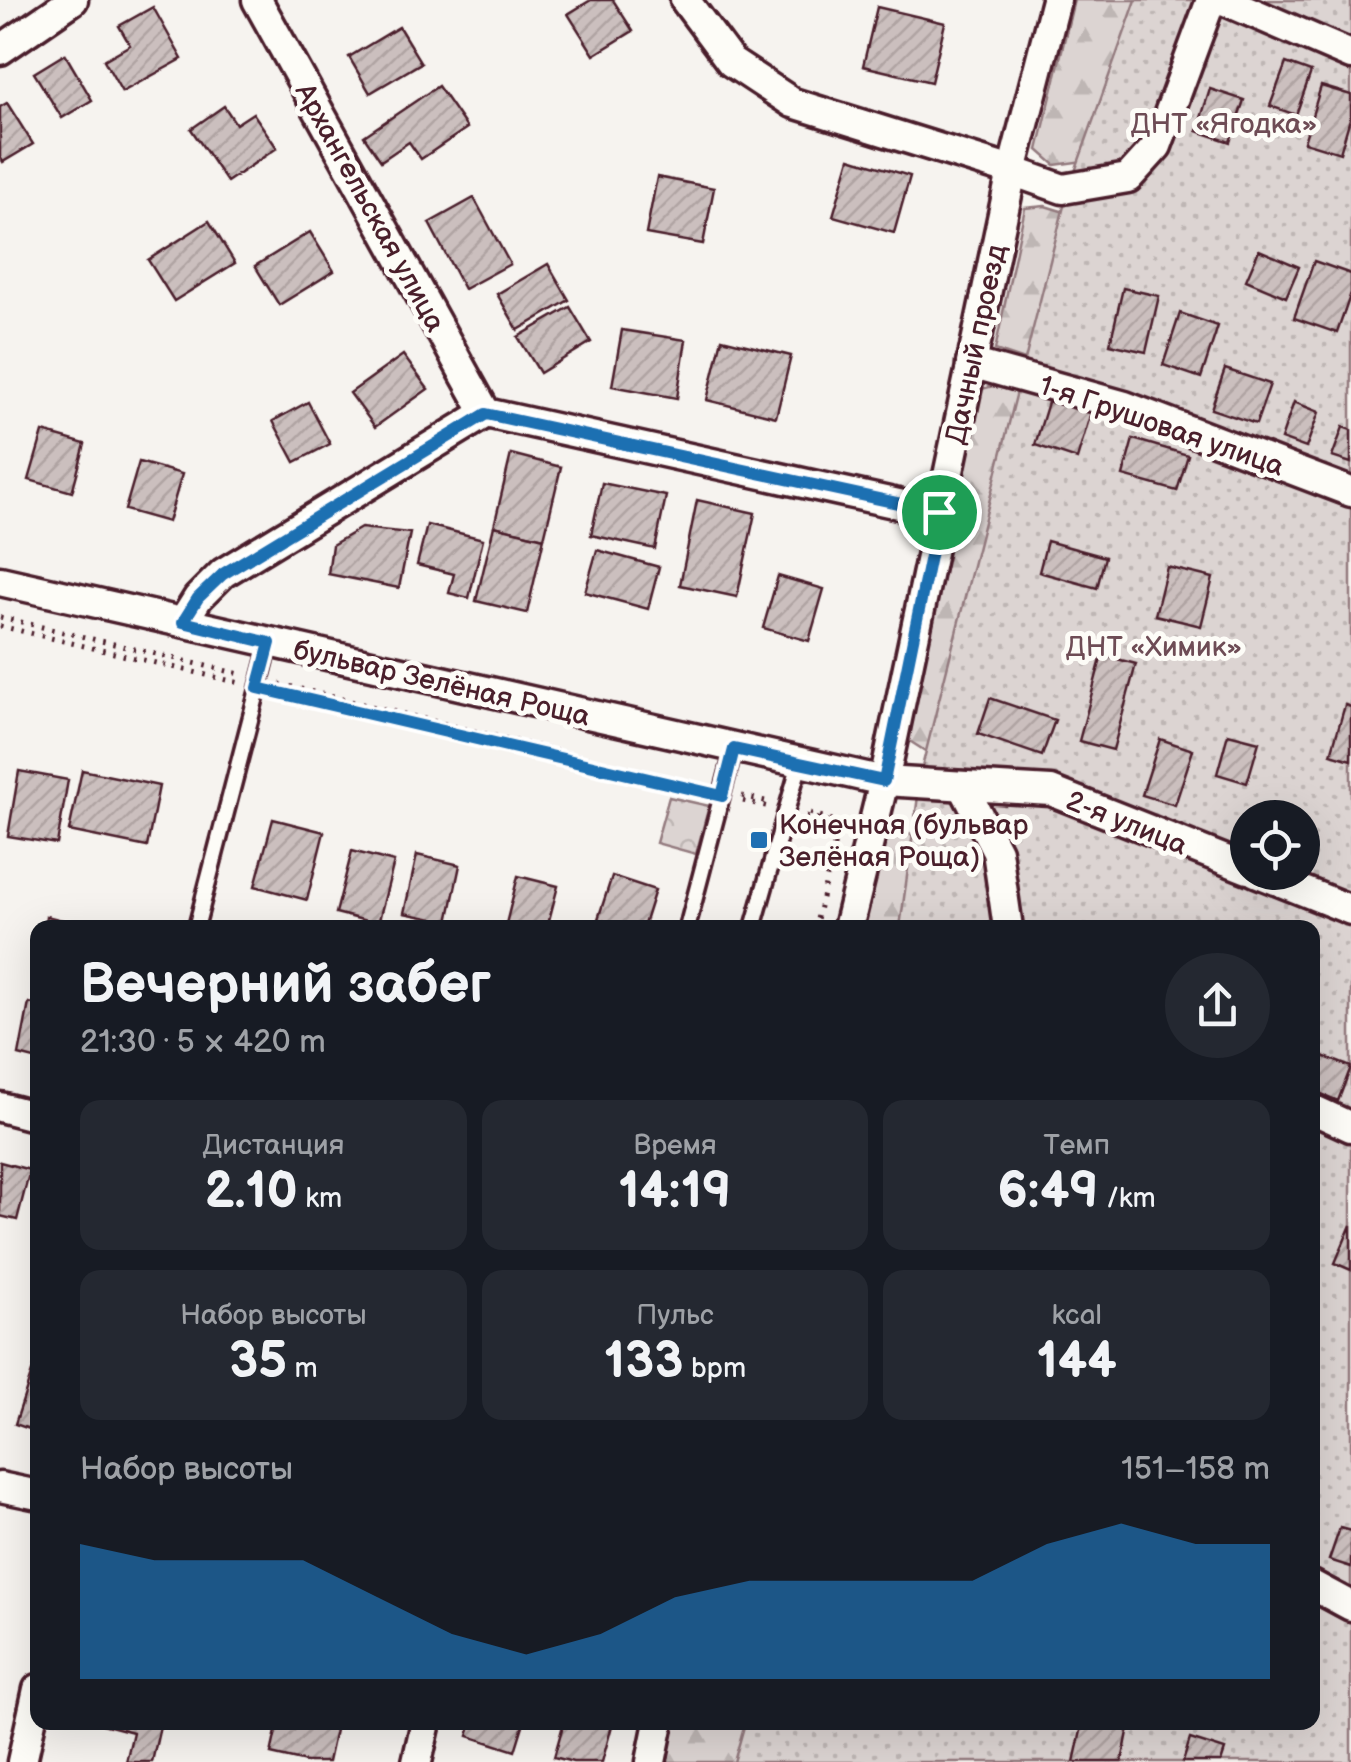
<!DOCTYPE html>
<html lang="ru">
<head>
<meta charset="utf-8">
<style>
	body { margin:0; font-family:"Balsamiq Sans",sans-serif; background:#242831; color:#f1f3f6; height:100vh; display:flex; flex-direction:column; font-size:38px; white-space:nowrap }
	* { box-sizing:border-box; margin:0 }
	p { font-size:32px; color:#9ea1a6 }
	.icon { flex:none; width:55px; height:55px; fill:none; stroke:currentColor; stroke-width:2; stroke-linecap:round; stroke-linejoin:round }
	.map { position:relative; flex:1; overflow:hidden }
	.drawer { position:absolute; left:30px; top:920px; width:1290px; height:810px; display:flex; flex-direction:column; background:#171b24; border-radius:20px; box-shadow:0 10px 40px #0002 }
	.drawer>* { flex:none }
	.buttons { position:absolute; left:1230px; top:800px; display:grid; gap:20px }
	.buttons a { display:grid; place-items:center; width:90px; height:90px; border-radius:50%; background:#171b24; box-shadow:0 10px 40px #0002; font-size:50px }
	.pin { position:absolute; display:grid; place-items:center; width:85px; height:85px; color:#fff; margin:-42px; border:5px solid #fff; border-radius:50%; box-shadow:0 2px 10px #0007 }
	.round { display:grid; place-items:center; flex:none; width:105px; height:105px; border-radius:52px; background:#242831 }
	.overview { display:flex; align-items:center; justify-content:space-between; height:170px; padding:0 50px }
	h1 { font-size:55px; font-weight:800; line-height:75px }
	.metrics { display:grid; grid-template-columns:repeat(3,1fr); gap:15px; height:170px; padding:10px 50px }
	.metrics div { display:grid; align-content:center; border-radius:20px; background:#242831; text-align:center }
	.metrics b { font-size:50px; font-weight:800 }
	.metrics small { font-size:28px; font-weight:400 }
	.metrics p { font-size:28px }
	.chart { height:280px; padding:20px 50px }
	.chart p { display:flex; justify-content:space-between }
	.chart svg { width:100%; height:180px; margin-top:10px; fill:#1f6fb2; opacity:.7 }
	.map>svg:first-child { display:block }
	.forest { fill:url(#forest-firs); stroke:#937a7e; stroke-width:2.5 }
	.park { fill:url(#park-crowns); stroke:#937a7e; stroke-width:2.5 }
	.garden { fill:url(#garden-dots); stroke:#937a7e; stroke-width:2.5; fill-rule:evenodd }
	.building { fill:url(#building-hatch); stroke:#4a1f2b; stroke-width:2.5 }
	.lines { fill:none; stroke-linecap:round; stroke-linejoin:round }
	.lane-casing { stroke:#4a1f2b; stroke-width:21 }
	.street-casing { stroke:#4a1f2b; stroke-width:35 }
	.path { stroke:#4a1f2b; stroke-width:5; stroke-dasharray:2.5 8; stroke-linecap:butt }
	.lane { stroke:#fdfcf7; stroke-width:14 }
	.street { stroke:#fdfcf7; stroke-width:28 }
	.route-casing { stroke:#fff; stroke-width:20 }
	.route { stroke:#1f6fb2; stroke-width:12 }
	.poi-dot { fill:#1f6fb2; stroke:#fdfcf7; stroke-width:4 }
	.labels { text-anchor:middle; stroke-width:10; stroke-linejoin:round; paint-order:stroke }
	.park-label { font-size:28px; fill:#6e4c55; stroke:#fdfcf7 }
	.street-label { font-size:28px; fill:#4a1f2b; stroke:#fdfcf7 }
	.poi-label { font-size:28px; fill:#4a1f2b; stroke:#fdfcf7; text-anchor:start }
</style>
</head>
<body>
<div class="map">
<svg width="1351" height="1762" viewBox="0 0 1351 1762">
	<defs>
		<pattern id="forest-firs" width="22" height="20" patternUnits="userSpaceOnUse" patternTransform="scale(2.5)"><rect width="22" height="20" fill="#dcd4d2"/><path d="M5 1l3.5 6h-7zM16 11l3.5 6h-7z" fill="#beb6b4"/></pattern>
		<pattern id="park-crowns" width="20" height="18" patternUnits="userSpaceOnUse" patternTransform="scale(2.5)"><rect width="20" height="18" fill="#dcd4d2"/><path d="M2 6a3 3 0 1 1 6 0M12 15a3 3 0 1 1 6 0" fill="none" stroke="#beb6b4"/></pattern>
		<pattern id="garden-dots" width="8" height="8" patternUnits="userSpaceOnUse" patternTransform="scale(2.5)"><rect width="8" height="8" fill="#dcd4d2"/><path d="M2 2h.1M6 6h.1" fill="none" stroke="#beb6b4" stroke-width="1.8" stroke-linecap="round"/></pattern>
		<pattern id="building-hatch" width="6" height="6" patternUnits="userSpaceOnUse" patternTransform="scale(2.5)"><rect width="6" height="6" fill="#cbbfbe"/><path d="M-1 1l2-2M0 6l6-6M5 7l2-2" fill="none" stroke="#b0a4a3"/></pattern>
	</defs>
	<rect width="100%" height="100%" fill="#f6f3ef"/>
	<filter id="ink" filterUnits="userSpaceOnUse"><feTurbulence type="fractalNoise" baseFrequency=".01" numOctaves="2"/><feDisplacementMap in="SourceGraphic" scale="20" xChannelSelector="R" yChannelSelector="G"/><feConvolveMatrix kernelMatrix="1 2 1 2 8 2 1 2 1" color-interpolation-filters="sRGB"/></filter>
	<g filter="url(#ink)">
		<!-- forest -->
		<g class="forest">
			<path d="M1074 0H1175L1126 155 1055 165 1038 150Z"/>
			<path d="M1045 206 1071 214 1067 374 995 350 1025 208Z"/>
			<path d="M993 386 1035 396 933 756 897 733 978 390Z"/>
			<path d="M881 816 969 872 971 927 850 928Z"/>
			<path d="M665 1723H796L786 1762H655Z"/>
		</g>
		<!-- park -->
		<path class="park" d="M669 797 709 806 696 854 656 843Z"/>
		<!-- garden -->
		<path class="garden" d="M1136 0H1351V1762H734L745 1723 1312 1722V928L900 927 922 767 1067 194ZM1248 818H1302V872H1248Z"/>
		<!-- building -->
		<g class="building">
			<path d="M591 0H613L633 31 594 55 568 14Z"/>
			<path d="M153 7 182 59 122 92 104 60 130 45 119 26Z"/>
			<path d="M877 7 945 23 931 82 863 66Z"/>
			<path d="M399 27 421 63 370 93 349 57Z"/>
			<path d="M65 54 92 100 62 118 34 73Z"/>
			<path d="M1286 63 1311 72 1296 115 1270 106Z"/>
			<path d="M438 86 467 128 421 159 409 142 381 161 364 136Z"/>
			<path d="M1321 86 1351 95V115L1340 153 1304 142Z"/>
			<path d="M1210 89 1244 100 1230 142 1197 131Z"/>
			<path d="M7 103 33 144 3 162 0 157V107Z"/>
			<path d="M224 106 236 124 253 113 277 148 227 182 191 129Z"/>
			<path d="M850 158 910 176 894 233 833 216Z"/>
			<path d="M657 177 714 188 703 244 646 234Z"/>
			<path d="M474 198 510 264 464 289 429 223Z"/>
			<path d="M209 221 235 263 174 301 148 260Z"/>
			<path d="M310 232 334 271 279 305 255 266Z"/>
			<path d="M1259 250 1299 267 1286 297 1246 280Z"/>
			<path d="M1314 261 1351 274V293L1337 333 1294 318Z"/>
			<path d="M548 264 569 300 518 330 497 294Z"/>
			<path d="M1123 288 1159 296 1146 352 1110 344Z"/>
			<path d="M570 307 591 342 540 373 518 337Z"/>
			<path d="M1180 313 1218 326 1201 378 1163 365Z"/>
			<path d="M622 330 686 340 677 398 612 386Z"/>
			<path d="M722 339 791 356 776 417 707 400Z"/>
			<path d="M403 355 428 389 375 427 350 393Z"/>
			<path d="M1225 369 1270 384 1256 424 1211 409Z"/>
			<path d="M1050 396 1092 409 1077 459 1035 445Z"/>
			<path d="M308 402 330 444 295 462 273 421Z"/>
			<path d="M1294 402 1319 412 1306 448 1281 439Z"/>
			<path d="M1343 427 1351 430V463L1332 457Z"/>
			<path d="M43 432 85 444 72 492 29 480Z"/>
			<path d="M1133 439 1188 455 1177 491 1123 476Z"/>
			<path d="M511 454 561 467 544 538 494 526Z"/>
			<path d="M139 462 182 474 168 522 125 510Z"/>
			<path d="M602 483 666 496 655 549 591 535Z"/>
			<path d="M697 500 755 513 737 597 680 585Z"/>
			<path d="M427 525 483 539 469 598 449 593 454 574 417 565Z"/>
			<path d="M494 526 544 538 527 613 476 601Z"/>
			<path d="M361 528 410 533 399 588 328 574 332 545Z"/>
			<path d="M1047 541 1105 557 1097 588 1039 572Z"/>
			<path d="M597 550 659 567 648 609 585 592Z"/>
			<path d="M1167 567 1213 578 1201 626 1155 615Z"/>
			<path d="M778 576 824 589 809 641 763 628Z"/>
			<path d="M1102 655 1136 664 1113 750 1079 741Z"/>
			<path d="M990 698 1055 720 1042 756 978 734Z"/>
			<path d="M1345 705 1351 707V760L1331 754Z"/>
			<path d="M1228 734 1259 742 1247 783 1217 774Z"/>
			<path d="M1160 739 1193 750 1175 805 1142 795Z"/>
			<path d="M82 770 159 786 147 847 69 831Z"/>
			<path d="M19 771 68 780 57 844 8 836Z"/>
			<path d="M273 819 324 832 307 900 255 886Z"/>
			<path d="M352 851 394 862 378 924 336 913Z"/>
			<path d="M417 855 460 865 448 922 404 913Z"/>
			<path d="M518 876 558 886 547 928H505Z"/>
			<path d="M612 876 655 890 643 928H624L598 919Z"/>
			<path d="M46 916 95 928H44Z"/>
			<path d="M29 1003 38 1005V1060L19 1055Z"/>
			<path d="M1312 1052 1351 1067 1338 1101 1312 1090Z"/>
			<path d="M0 1162 30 1170 17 1220 0 1216Z"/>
			<path d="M1351 1225V1270L1335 1263Z"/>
			<path d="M35 1363 38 1364V1432L15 1424Z"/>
			<path d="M1340 1528 1351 1531V1567L1329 1560Z"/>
			<path d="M95 1722H161L152 1762H126L133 1732Z"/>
			<path d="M278 1722H299L335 1730 328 1762H306L271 1754Z"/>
			<path d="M472 1722H524L515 1751 468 1736Z"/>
			<path d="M564 1722H613L602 1762H573L554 1757Z"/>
			<path d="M1083 1722H1130L1122 1762H1074Z"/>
			<path d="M1190 1739 1225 1750 1221 1762H1183Z"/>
		</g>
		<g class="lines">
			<!-- lane casing -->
			<g class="lane-casing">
				<g id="lane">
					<path d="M196 928 270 643"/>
					<path d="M687 928 734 749"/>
					<path d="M753 928 800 763"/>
				</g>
			</g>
			<!-- street casing -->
			<g class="street-casing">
				<g id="street">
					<path d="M257 0 486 413 939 513"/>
					<path d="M685 0 731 62 793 103 1012 171 1063 189 1128 178 1157 146 1211 0"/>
					<path d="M1223 0 1351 55"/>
					<path d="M0 50 73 0"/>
					<path d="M971 363 1125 406 1351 492"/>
					<path d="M0 581 884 781 1051 791 1248 869"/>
					<path d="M183 622 198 598 223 573 486 413"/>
					<path d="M963 786 997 851 1008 928"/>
					<path d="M1256 872 1351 910"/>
					<path d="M848 928 884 781 1012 171 1056 0"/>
					<path d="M0 1107 38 1117"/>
					<path d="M1312 1109 1351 1127"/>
					<path d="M0 1487 38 1495"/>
					<path d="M1312 1585 1351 1606"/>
					<path d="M22 1762 38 1689"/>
					<path d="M417 1762 426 1722"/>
					<path d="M651 1762 659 1722"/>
				</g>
			</g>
			<!-- path -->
			<g class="path">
				<path d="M0 617 240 674"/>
				<path d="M0 626 240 683"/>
				<path d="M280 684 702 786"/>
				<path d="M280 693 703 791"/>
				<path d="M742 796 765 801"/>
				<path d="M743 801 766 806"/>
				<path d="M810 813 841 823V829"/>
				<path d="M806 816 835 823 838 829 815 928"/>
			</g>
			<!-- lane -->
			<use href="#lane" class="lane"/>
			<!-- street -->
			<use href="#street" class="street"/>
		</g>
	</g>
	<g class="lines" filter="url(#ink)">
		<!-- route casing -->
		<g class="route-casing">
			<path id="route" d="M486 414 939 512 884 781 734 749 722 796 258 688 270 643 183 622 198 598 223 574Z"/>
		</g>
		<!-- route -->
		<use href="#route" class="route"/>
	</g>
	<!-- markers -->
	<rect class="poi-dot" x="749" y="830" width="20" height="20" rx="5"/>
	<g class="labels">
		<!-- park labels -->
		<g class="park-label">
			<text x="1224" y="133">ДНТ «Ягодка»</text>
			<text x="1154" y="656">ДНТ «Химик»</text>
		</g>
		<!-- street labels -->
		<g class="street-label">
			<text transform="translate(371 207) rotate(61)" y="10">Архангельская улица</text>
			<text transform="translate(975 344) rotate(-78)" y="10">Дачный проезд</text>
			<text transform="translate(1162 425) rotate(19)" y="10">1-я Грушовая улица</text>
			<text transform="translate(442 682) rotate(13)" y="10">бульвар Зелёная Роща</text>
			<text transform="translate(1127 822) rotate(22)" y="10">2-я улица</text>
		</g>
		<!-- poi labels -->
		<g class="poi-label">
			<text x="779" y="834">Конечная (бульвар<tspan x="779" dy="32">Зелёная Роща)</tspan></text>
		</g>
	</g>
</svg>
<div class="buttons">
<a><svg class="icon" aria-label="locate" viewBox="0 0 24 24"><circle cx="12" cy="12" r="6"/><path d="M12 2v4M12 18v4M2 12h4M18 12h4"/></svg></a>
</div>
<div class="pin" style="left:939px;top:512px;background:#1e9e55"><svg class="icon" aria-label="arrive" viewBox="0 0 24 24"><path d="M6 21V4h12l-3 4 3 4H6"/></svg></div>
<section class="drawer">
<div class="overview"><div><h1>Вечерний забег</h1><p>21:30 · 5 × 420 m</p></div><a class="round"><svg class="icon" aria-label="share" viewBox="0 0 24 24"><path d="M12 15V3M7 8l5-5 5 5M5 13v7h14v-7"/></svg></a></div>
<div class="metrics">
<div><p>Дистанция</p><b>2.10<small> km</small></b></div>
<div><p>Время</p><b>14:19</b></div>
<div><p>Темп</p><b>6:49<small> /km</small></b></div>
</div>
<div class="metrics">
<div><p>Набор высоты</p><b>35<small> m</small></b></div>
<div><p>Пульс</p><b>133<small> bpm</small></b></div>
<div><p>kcal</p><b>144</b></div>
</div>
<div class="chart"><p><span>Набор высоты</span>151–158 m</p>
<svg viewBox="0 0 160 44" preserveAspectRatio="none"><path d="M0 44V11L10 15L20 15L30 15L40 24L50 33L60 38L70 33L80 24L90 20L100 20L110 20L120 20L130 11L140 6L150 11L160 11V44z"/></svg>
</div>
</section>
</div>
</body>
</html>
